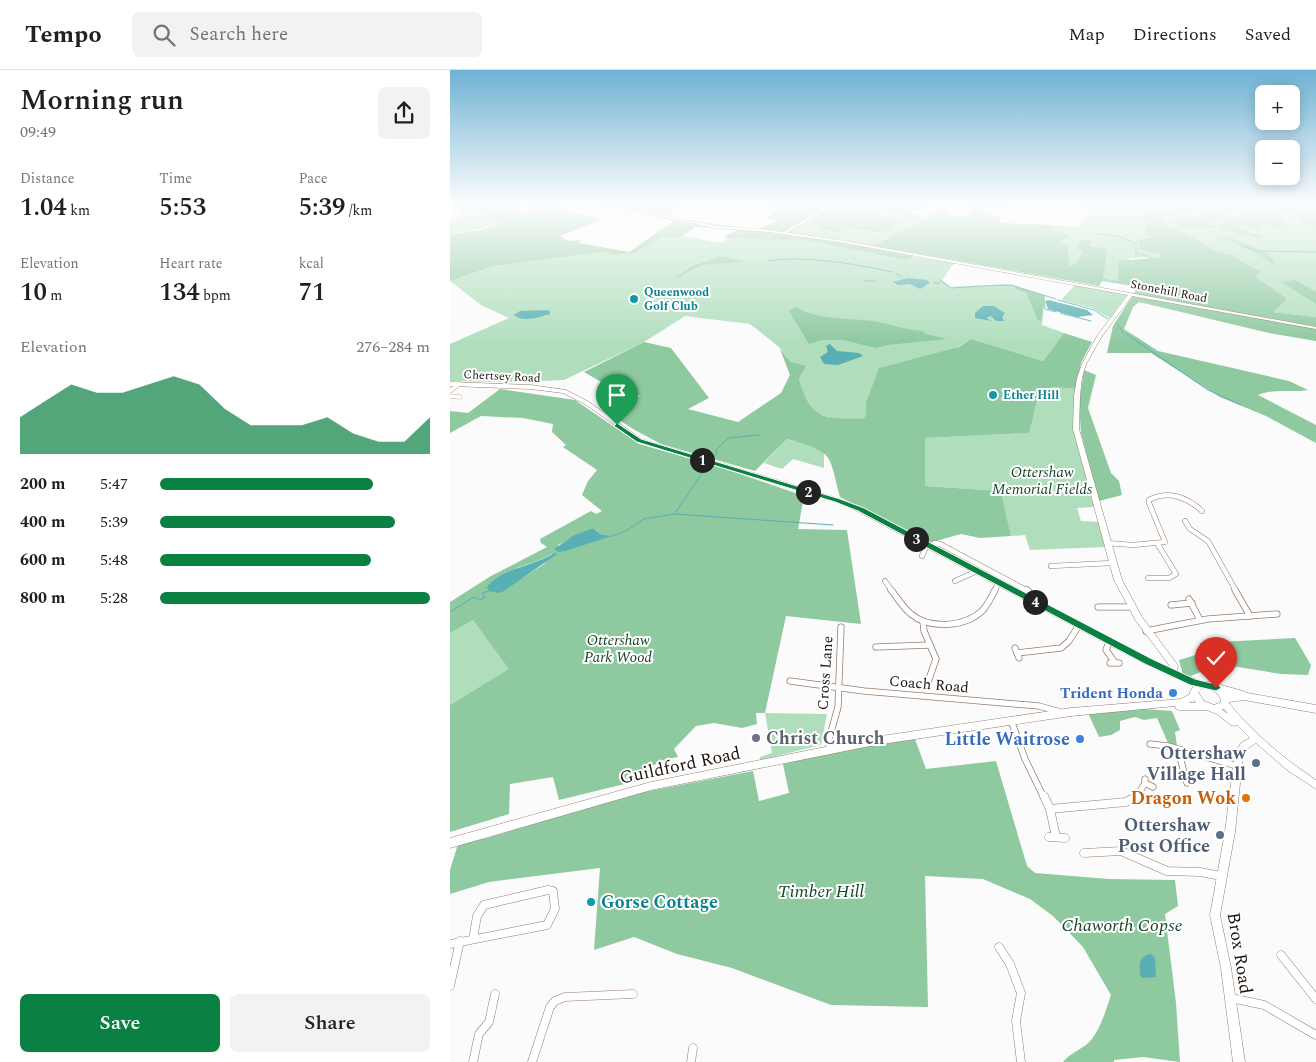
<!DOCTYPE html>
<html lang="en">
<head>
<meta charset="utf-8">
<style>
	body { margin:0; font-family:Spectral,serif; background:#f2f2f2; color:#202124; height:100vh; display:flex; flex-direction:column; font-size:19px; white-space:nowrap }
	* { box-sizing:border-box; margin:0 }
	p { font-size:16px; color:#757577 }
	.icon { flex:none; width:28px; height:28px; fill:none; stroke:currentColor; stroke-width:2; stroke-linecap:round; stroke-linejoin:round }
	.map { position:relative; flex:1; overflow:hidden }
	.side { display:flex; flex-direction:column; background:#fff; width:450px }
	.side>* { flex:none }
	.fabs { position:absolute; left:805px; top:15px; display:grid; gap:10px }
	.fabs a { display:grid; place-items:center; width:45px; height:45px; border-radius:8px; background:#fff; box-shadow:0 2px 12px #0003; font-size:25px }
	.pin { position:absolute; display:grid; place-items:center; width:42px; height:42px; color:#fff; margin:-51px -21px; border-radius:50% 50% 50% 0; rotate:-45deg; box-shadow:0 0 5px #0007 }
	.pin .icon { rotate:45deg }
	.km { position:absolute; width:25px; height:25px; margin:-12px; border-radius:50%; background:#222; color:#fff; font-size:14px; line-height:25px; text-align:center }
	.round { display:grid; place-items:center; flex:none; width:52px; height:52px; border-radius:8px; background:#f2f2f2 }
	.headline { display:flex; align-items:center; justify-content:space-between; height:85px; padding:0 20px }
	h1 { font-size:28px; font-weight:600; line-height:38px }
	.stats { display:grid; grid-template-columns:repeat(3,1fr); gap:8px; height:85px; padding:5px 20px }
	.stats div { display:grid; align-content:center }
	.stats b { font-size:25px; font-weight:600 }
	.stats small { font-size:14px; font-weight:400 }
	.stats p { font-size:14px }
	.chart { height:140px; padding:10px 20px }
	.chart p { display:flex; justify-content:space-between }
	.chart svg { width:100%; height:90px; margin-top:5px; fill:#0b8043; opacity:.7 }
	.cta { display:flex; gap:10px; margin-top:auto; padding:10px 20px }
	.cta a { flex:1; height:58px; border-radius:8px; background:#0b8043; color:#fff; font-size:20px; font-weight:600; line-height:58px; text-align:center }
	.cta a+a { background:#f2f2f2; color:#202124 }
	ul { padding:0 20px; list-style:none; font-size:16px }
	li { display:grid; grid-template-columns:80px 60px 1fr; align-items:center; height:38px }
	li i { height:12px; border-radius:6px; background:#0b8043 }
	header { display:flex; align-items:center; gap:30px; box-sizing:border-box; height:70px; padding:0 25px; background:#fff; border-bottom:1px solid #e0e0e0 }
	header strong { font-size:24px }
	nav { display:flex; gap:28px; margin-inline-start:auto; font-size:18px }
	.search { width:350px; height:45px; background:#f2f2f2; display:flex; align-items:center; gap:12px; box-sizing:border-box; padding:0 18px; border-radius:8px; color:#757577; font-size:19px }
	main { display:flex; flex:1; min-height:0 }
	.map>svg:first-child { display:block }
	.green { fill:#b0debd }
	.forest { fill:#8ec9a0; fill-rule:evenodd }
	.water { fill:#58b0b4 }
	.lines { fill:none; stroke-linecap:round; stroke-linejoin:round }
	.stream { stroke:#58b0b4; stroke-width:1 }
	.street-far4-casing { stroke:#967d6f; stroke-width:3 }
	.street-far3-casing { stroke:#967d6f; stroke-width:4.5 }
	.street-far2-casing { stroke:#967d6f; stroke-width:5.5 }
	.street-far1-casing { stroke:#967d6f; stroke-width:7 }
	.street-casing { stroke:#967d6f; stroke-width:9 }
	.secondary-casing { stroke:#967d6f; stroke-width:1 }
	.primary-casing { stroke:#967d6f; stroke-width:1 }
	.street-far4 { stroke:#fff; stroke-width:2.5 }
	.street-far3 { stroke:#fff; stroke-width:4 }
	.street-far2 { stroke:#fff; stroke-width:4.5 }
	.street-far1 { stroke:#fff; stroke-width:5.5 }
	.street { stroke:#fff; stroke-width:8 }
	.secondary { fill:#fff; fill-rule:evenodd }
	.primary { fill:#fff; fill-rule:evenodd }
	.route { fill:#0b8043; stroke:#fff }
	.culture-dot { fill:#0f9aa8; stroke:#fff; stroke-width:2 }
	.shop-dot { fill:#3f7fe0; stroke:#fff; stroke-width:2 }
	.worship-dot { fill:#6b7280; stroke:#fff; stroke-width:2 }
	.service-dot { fill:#5c6f8a; stroke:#fff; stroke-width:2 }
	.food-dot { fill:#e8710a; stroke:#fff; stroke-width:2 }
	.labels { text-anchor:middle; stroke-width:4; stroke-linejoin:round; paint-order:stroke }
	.far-street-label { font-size:12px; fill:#1d140e; stroke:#fff }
	.far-culture-label { font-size:12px; font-weight:bold; fill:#0d838f; stroke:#fff; text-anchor:start }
	.park-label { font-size:15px; font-style:italic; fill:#174429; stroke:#fff }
	.street-label { font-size:15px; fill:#1d140e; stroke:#fff }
	.shop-label { font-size:15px; font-weight:bold; fill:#366cbe; stroke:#fff; text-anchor:end }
	.near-worship-label { font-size:18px; font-weight:bold; fill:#5b616d; stroke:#fff; text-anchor:start }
	.near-shop-label { font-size:18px; font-weight:bold; fill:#366cbe; stroke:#fff; text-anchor:end }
	.near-service-label { font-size:18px; font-weight:bold; fill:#4e5e75; stroke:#fff; text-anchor:end }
	.near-street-label { font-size:18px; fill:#1d140e; stroke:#fff }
	.near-food-label { font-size:18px; font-weight:bold; fill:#c56008; stroke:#fff; text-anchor:end }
	.near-park-label { font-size:18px; font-style:italic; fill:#174429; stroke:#fff }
	.near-culture-label { font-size:18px; font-weight:bold; fill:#0d838f; stroke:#fff; text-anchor:start }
</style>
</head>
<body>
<header>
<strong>Tempo</strong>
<div class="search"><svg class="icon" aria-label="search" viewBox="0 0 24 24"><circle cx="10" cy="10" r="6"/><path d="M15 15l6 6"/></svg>Search here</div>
<nav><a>Map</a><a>Directions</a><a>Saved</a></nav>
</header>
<main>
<section class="side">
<div class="headline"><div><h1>Morning run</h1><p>09:49</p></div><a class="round"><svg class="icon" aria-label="share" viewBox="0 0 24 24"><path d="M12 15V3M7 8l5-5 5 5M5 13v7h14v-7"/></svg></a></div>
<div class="stats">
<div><p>Distance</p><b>1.04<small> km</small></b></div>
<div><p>Time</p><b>5:53</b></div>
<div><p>Pace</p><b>5:39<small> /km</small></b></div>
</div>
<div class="stats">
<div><p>Elevation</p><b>10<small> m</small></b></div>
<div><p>Heart rate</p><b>134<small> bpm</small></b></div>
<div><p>kcal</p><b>71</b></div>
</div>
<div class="chart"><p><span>Elevation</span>276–284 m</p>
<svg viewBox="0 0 160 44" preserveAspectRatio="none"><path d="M0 44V26L10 18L20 10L30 14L40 14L50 10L60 6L70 10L80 22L90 30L100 30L110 30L120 26L130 34L140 38L150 38L160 26V44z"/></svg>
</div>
<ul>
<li><b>200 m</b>5:47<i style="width:79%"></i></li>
<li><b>400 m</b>5:39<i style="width:87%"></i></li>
<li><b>600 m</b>5:48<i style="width:78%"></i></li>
<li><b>800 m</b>5:28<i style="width:100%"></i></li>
</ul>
<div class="cta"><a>Save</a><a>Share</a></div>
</section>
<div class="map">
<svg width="866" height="992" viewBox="0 0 866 992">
	<rect width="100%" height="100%" fill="#fbfbfb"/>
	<!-- green -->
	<g class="green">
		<path d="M11 135C27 135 35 136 43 149L56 153 0 165V149L10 147 11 141 1 139Z"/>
		<path d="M406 135H434L451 145 474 149 424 176 339 162 363 148 392 163 385 156 432 163 451 150 405 142 409 136Z"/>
		<path d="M628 135H866V247L822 242 813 212 805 206 811 201 792 192 783 185 768 182 742 167 690 170 689 179 709 184 711 187 680 188 668 211 653 208 655 179 639 176 641 173 630 171 629 174 633 181 626 193 619 197 609 173 617 169 602 158 603 155 629 157 639 143Z"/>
		<path d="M288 161 504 193 492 210 501 217 557 214 595 226 592 255 614 263 593 291 521 269 416 333 415 348 387 350 364 342 354 327 349 308 341 292 329 277 300 254 235 246 194 272 114 310 65 312 0 311V274L59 248 31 235 0 211 44 196 153 182C184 191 187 175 212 168 229 162 254 171 271 173Z"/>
		<path d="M625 215 677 225 660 248 642 238 611 230Z"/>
		<path d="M601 317 626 319 623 359 644 437 627 438 631 451 650 452 655 477 580 480 575 465 561 466 551 421 475 416V368L578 363 587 331Z"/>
		<path d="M337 369 374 381V398L343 389 332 399 314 393Z"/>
		<path d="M23 550 60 599 0 635V563Z"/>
		<path d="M315 643 377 644 371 675 310 690V687L322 683Z"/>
	</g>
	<!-- forest -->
	<g class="forest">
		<path d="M29 135H58L74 143C100 136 125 143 151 150L110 166 118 171 131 170 129 173 179 182 224 151 154 135H230L218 147 295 158 245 157 231 167H213L184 183 163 185 153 182 44 196 0 211V165L31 160 53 153C42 148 37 142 29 135Z"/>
		<path d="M320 135H406L410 136 406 142 452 150 433 163 386 156 393 163 370 159 363 148 340 162 420 175 419 178 463 186 458 190 358 171 277 168 275 166 288 160 309 159 326 151 316 148 333 139Z"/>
		<path d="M434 135 447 138 446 135H469L477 140 456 142 470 145 474 149 493 140 500 141 496 145 520 147 521 144 516 141 526 139 522 136 551 135 552 138H541L530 141 542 143 540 145 551 148 550 153 603 155 602 158 619 167 609 173 618 175 619 197 626 193 633 181 627 179 630 171 642 170 640 176 656 179 657 182 653 208 668 211 669 191 701 188 687 184 688 182 704 188 711 187 709 184 689 179V170L701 168 695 159 697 153 687 147 738 135H757L706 149 715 151 713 154 742 167 768 182 783 185 792 192 811 201 806 207 837 229 823 242 866 247V271L819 263 689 232 683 237 674 259 708 281 839 311 858 320C841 323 823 318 808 325L866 355V373L816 346 770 327 701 283H657L663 256 688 217 652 211 649 216 424 176 474 149 451 145Z"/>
		<path d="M790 135C808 135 826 140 837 155L835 160 815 154 807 155 811 160 788 155 796 161 810 166V168L769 159 777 149 799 144 798 141 789 137Z"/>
		<path d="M820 135H828L866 145V157L854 155 844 143Z"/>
		<path d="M784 136 789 137 774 140 767 146 768 149 758 154 767 157 766 158H737L719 151 756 147 755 144Z"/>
		<path d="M774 166C779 167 813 180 817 184 821 187 825 193 827 196L802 181 789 176 790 173 768 167Z"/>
		<path d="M272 186 296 192 252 195 222 210 242 196Z"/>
		<path d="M845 210 866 222V234L831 212Z"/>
		<path d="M565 216 595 226 591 251 588 250 576 223 565 219Z"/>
		<path d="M346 237C367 250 398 248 423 251 440 254 455 260 473 261L476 264 497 269 437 275 426 278 393 270H372L359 274 339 241Z"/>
		<path d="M614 263 642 272 631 293 626 319 601 317 587 331 579 363 475 368V416L551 421 561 466 530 468 511 464 479 473 390 427C378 380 384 384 337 369L305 401 211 374 183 359 159 343 190 326 158 316 134 302 194 272 221 278 259 328 238 339 288 352 331 323 340 305 330 279 341 292 356 296 349 308C359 350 376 350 415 348L416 333 429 298 509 277 521 269 593 291Z"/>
		<path d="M634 300 646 305 638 338 661 403 669 411 672 425 649 431 631 363 629 334Z"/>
		<path d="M50 319 125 330 189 374 276 399 354 426 348 459 397 460 411 554 336 546 315 643H306L307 654 292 658 264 653 246 656 224 679 228 687 213 690 199 698V708L109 730 103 707 60 714 59 744 0 762V635L59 599 23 550 0 563V532L41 506 97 477 91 473 90 469 141 441 146 444 152 441 132 425 138 411 147 400 113 377 116 375 102 362 103 354 73 348 31 346 0 363V341L18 343ZM143 458 150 464 160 466 109 482 108 475ZM103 483 94 494 49 523 51 507C66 495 87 494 103 483Z"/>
		<path d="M845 568 861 595 858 605 831 604 770 594 741 606 733 605 729 590 752 583 750 573Z"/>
		<path d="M694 639 722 641 730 660 725 662 727 676 719 675 707 648 694 650 685 647 670 651V660L661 665 649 667 638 643Z"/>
		<path d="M465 669 476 699 546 691 577 796 585 803 659 809 725 810 728 836 715 844 726 933 730 992 693 987 664 990V992H613C621 982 634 979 642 969 651 957 656 940 661 925L633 877 603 846 580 829 533 809 475 806 478 937 381 935 282 898 227 884 184 867 144 880 150 798 39 812 0 824V800L8 774 37 768 184 724 303 701 309 731 339 723 333 694 399 679Z"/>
	</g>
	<!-- water -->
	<g class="water">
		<path d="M458 208 477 210 480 213 470 219 460 214 448 215 443 212Z"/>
		<path d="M599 230 637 240 643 245 627 247 598 239 595 231Z"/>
		<path d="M533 236H544L555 243 552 247 554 251H546L541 246 536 248 542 251 525 248V243Z"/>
		<path d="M96 240 100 241V244C90 247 72 253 64 245L70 241Z"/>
		<path d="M380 274 387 281 409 283 413 286 388 295 374 294 370 287 378 282 376 276Z"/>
		<path d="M143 458 150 464 162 466 115 481 109 482 104 479 123 466Z"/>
		<path d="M104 483 107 484 54 521 49 523 39 521 37 517C53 497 83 497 104 483Z"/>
		<path d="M701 884 705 888 706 907 693 908 690 905C690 893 688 887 701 884Z"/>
	</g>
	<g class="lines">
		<!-- stream -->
		<g class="stream">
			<path d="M646 164 667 166 685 173"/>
			<path d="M783 172 806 181 866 182"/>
			<path d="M686 173 688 170"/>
			<path d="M686 175V180"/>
			<path d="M686 181V187"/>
			<path d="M318 191C355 185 405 194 442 202"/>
			<path d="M445 203 452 207"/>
			<path d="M490 210 501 218 531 216"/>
			<path d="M415 211H426"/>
			<path d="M484 213H489"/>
			<path d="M533 216 561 215 606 229"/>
			<path d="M608 230 644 240 658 249"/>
			<path d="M594 231 595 239 606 242"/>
			<path d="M610 243 641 251"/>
			<path d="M666 253 669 256"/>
			<path d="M670 257 673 263"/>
			<path d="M676 264 758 320 791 335"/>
			<path d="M261 390 267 383 266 380 278 368 310 365"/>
			<path d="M224 444 258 395"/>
			<path d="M162 466 176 461 194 449 224 444 383 455"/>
			<path d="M0 542 24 527 30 530 35 527 32 523 39 521"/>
		</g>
		<!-- street-far4 casing -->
		<g class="street-far4-casing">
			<g id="street-far4">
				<path d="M59 137 75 142 101 135"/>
				<path d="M334 163 382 135"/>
			</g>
		</g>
		<!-- street-far3 casing -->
		<g class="street-far3-casing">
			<g id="street-far3">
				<path d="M0 321 9 314"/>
				<path d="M0 326 10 327"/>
			</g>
		</g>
		<!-- street-far2 casing -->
		<g class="street-far2-casing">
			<g id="street-far2">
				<path d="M735 451 740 459 758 471 786 521"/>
				<path d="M657 473 683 475 715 472 699 433V430C718 420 737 427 752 441"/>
				<path d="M479 476 485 473 490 474 578 521"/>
				<path d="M472 486 477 475"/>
				<path d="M601 496 662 493"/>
				<path d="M698 508H719L726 504 707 473"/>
				<path d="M435 511 442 521"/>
				<path d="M505 511 527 501"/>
				<path d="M544 521 549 513"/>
			</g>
		</g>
		<!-- street-far1 casing -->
		<g class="street-far1-casing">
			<g id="street-far1">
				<path d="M441 520C447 527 453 538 461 544 480 560 516 557 533 540 538 534 542 526 545 520"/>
				<path d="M785 520 800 546"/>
				<path d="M575 527 579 522 577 520"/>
				<path d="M739 529 750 550"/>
				<path d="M721 535 742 533"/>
				<path d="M648 537H682"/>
				<path d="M473 551 474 561 486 589 478 612"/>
				<path d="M696 561 758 549 827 544"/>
				<path d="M659 572 656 580 664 591"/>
				<path d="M426 577 480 575"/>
				<path d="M565 578 569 588"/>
				<path d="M567 583 611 578 619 571 629 555"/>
				<path d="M660 593H669"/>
				<path d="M340 611 414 621 589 636 614 643"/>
				<path d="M561 650 575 689 594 728"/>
				<path d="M700 674 718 676 787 696"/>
				<path d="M379 680V669L388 637 391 557"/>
				<path d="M728 680 737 713"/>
				<path d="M695 709V713L703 717"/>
				<path d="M686 728 695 713"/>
			</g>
		</g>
		<!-- street casing -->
		<g class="street-casing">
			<g id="street">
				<path d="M594 726 600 739 606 767"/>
				<path d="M600 739 676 732 687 726"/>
				<path d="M599 767 615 768"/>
				<path d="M634 783 671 781 717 801 750 802 771 806"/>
				<path d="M0 874 97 855 105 839 103 821 98 820 34 835 27 846 23 869"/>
				<path d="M549 877 560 894 571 923 566 951 571 992"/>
				<path d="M831 885 866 929"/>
				<path d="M0 916 10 871"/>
				<path d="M781 928 814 935 866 965"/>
				<path d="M23 992 29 964 39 952 45 924"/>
				<path d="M82 992 100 937 105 931 115 927 183 924"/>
				<path d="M241 992 243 978"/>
			</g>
		</g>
		<!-- secondary casing -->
		<g class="secondary-casing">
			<g id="secondary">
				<path d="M152 135H159L266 156 319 160 395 171 866 257V259L682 226 652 266 636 294 632 308 630 326 629 359 672 510 692 547 727 594 728 596 726 606 723 607 720 606 719 604 720 596 686 551 664 510 623 359 624 326 627 308 632 294 647 266 678 225 395 173 319 162 266 158Z"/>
				<path d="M775 631 778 632C803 663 833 688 866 710V719L837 700 806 673 797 679 793 684 785 762 770 845 781 898 795 992H783L771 898 760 845 775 762 785 683 791 673 800 668 787 655 784 656 781 655 763 641 762 639 763 637 766 636 778 644 771 634 772 632Z"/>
			</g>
		</g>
		<!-- primary casing -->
		<g class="primary-casing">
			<path id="primary" d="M0 312 81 315 116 320 139 332 191 369 390 429 413 438 701 590 753 612H760L793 621 797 623 866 635V643L794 630 779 632 778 637 764 643 757 640H729L726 639 725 636 621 646 425 675 201 720 0 778V768L201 712 425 667 621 638 731 629 740 624V622L744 615 695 594 409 442 386 431 187 371 135 334 113 323 81 319 0 316ZM753 618C762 618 770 623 771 632L764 635 754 631 748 622ZM744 630 746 633H739Z"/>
		</g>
		<!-- street-far4 -->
		<use href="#street-far4" class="street-far4"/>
		<!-- street-far3 -->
		<use href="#street-far3" class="street-far3"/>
		<!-- street-far2 -->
		<use href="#street-far2" class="street-far2"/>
		<!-- street-far1 -->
		<use href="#street-far1" class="street-far1"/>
		<!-- street -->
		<use href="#street" class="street"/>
		<!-- secondary -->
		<use href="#secondary" class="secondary"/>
		<!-- primary -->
		<use href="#primary" class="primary"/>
	</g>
	<!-- sky -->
	<linearGradient id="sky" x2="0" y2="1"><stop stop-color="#6eb2d3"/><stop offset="0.49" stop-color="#fdfdfd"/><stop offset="1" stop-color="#fdfdfd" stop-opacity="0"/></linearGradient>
	<rect width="866" height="274" fill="url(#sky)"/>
	<!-- route -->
	<path class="route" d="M167 353 191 369 390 429 414 438 702 589 745 609 769 615 771 618 766 621 740 615 695 594 408 441 385 432 187 372 164 356Z"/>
	<!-- markers -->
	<g class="culture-dot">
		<circle cx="184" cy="229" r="5"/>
		<circle cx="543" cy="325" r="5"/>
		<circle cx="141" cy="832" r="5"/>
	</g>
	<g class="shop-dot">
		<circle cx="723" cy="623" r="5"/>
		<circle cx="630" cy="669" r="5"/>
	</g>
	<circle class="worship-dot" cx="306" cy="668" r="5"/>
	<g class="service-dot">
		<circle cx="806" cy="693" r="5"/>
		<circle cx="770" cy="765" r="5"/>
	</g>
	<circle class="food-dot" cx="796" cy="728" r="5"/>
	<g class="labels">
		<!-- far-street labels -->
		<g class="far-street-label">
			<text transform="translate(719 221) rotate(11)" y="4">Stonehill Road</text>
			<text transform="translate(52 306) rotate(3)" y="4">Chertsey Road</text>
		</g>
		<!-- far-culture labels -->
		<g class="far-culture-label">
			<text x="194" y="226">Queenwood<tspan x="194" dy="14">Golf Club</tspan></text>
			<text x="553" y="329">Ether Hill</text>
		</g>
		<!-- park labels -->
		<g class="park-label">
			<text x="592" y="407">Ottershaw<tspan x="592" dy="17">Memorial Fields</tspan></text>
			<text x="168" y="575">Ottershaw<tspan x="168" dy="17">Park Wood</tspan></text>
		</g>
		<!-- street labels -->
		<g class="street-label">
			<text transform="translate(375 603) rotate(-86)" y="5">Cross Lane</text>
			<text transform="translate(479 614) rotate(5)" y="5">Coach Road</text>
		</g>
		<!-- shop labels -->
		<g class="shop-label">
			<text x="713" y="628">Trident Honda</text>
		</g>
		<!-- near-worship labels -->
		<g class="near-worship-label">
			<text x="316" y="674">Christ Church</text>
		</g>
		<!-- near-shop labels -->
		<g class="near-shop-label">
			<text x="620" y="675">Little Waitrose</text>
		</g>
		<!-- near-service labels -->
		<g class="near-service-label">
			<text x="796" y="689">Ottershaw<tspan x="796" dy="21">Village Hall</tspan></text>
			<text x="760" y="761">Ottershaw<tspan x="760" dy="21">Post Office</tspan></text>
		</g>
		<!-- near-street labels -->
		<g class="near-street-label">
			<text transform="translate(230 695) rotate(-12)" y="6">Guildford Road</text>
			<text transform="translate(790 883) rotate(81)" y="6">Brox Road</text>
		</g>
		<!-- near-food labels -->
		<g class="near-food-label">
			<text x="786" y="734">Dragon Wok</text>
		</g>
		<!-- near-park labels -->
		<g class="near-park-label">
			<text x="371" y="827">Timber Hill</text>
			<text x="672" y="861">Chaworth Copse</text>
		</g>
		<!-- near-culture labels -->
		<g class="near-culture-label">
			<text x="151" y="838">Gorse Cottage</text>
		</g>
	</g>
</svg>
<div class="fabs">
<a>+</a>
<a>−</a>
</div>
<div class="pin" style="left:167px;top:355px;background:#1e9e55"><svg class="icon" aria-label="arrive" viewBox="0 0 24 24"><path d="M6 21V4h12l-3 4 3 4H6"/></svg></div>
<div class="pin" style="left:766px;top:618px;background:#d93025"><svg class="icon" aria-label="check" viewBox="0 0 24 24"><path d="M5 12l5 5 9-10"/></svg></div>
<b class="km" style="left:252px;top:390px">1</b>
<b class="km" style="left:358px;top:422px">2</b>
<b class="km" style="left:466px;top:469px">3</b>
<b class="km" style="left:585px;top:532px">4</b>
</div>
</main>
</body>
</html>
